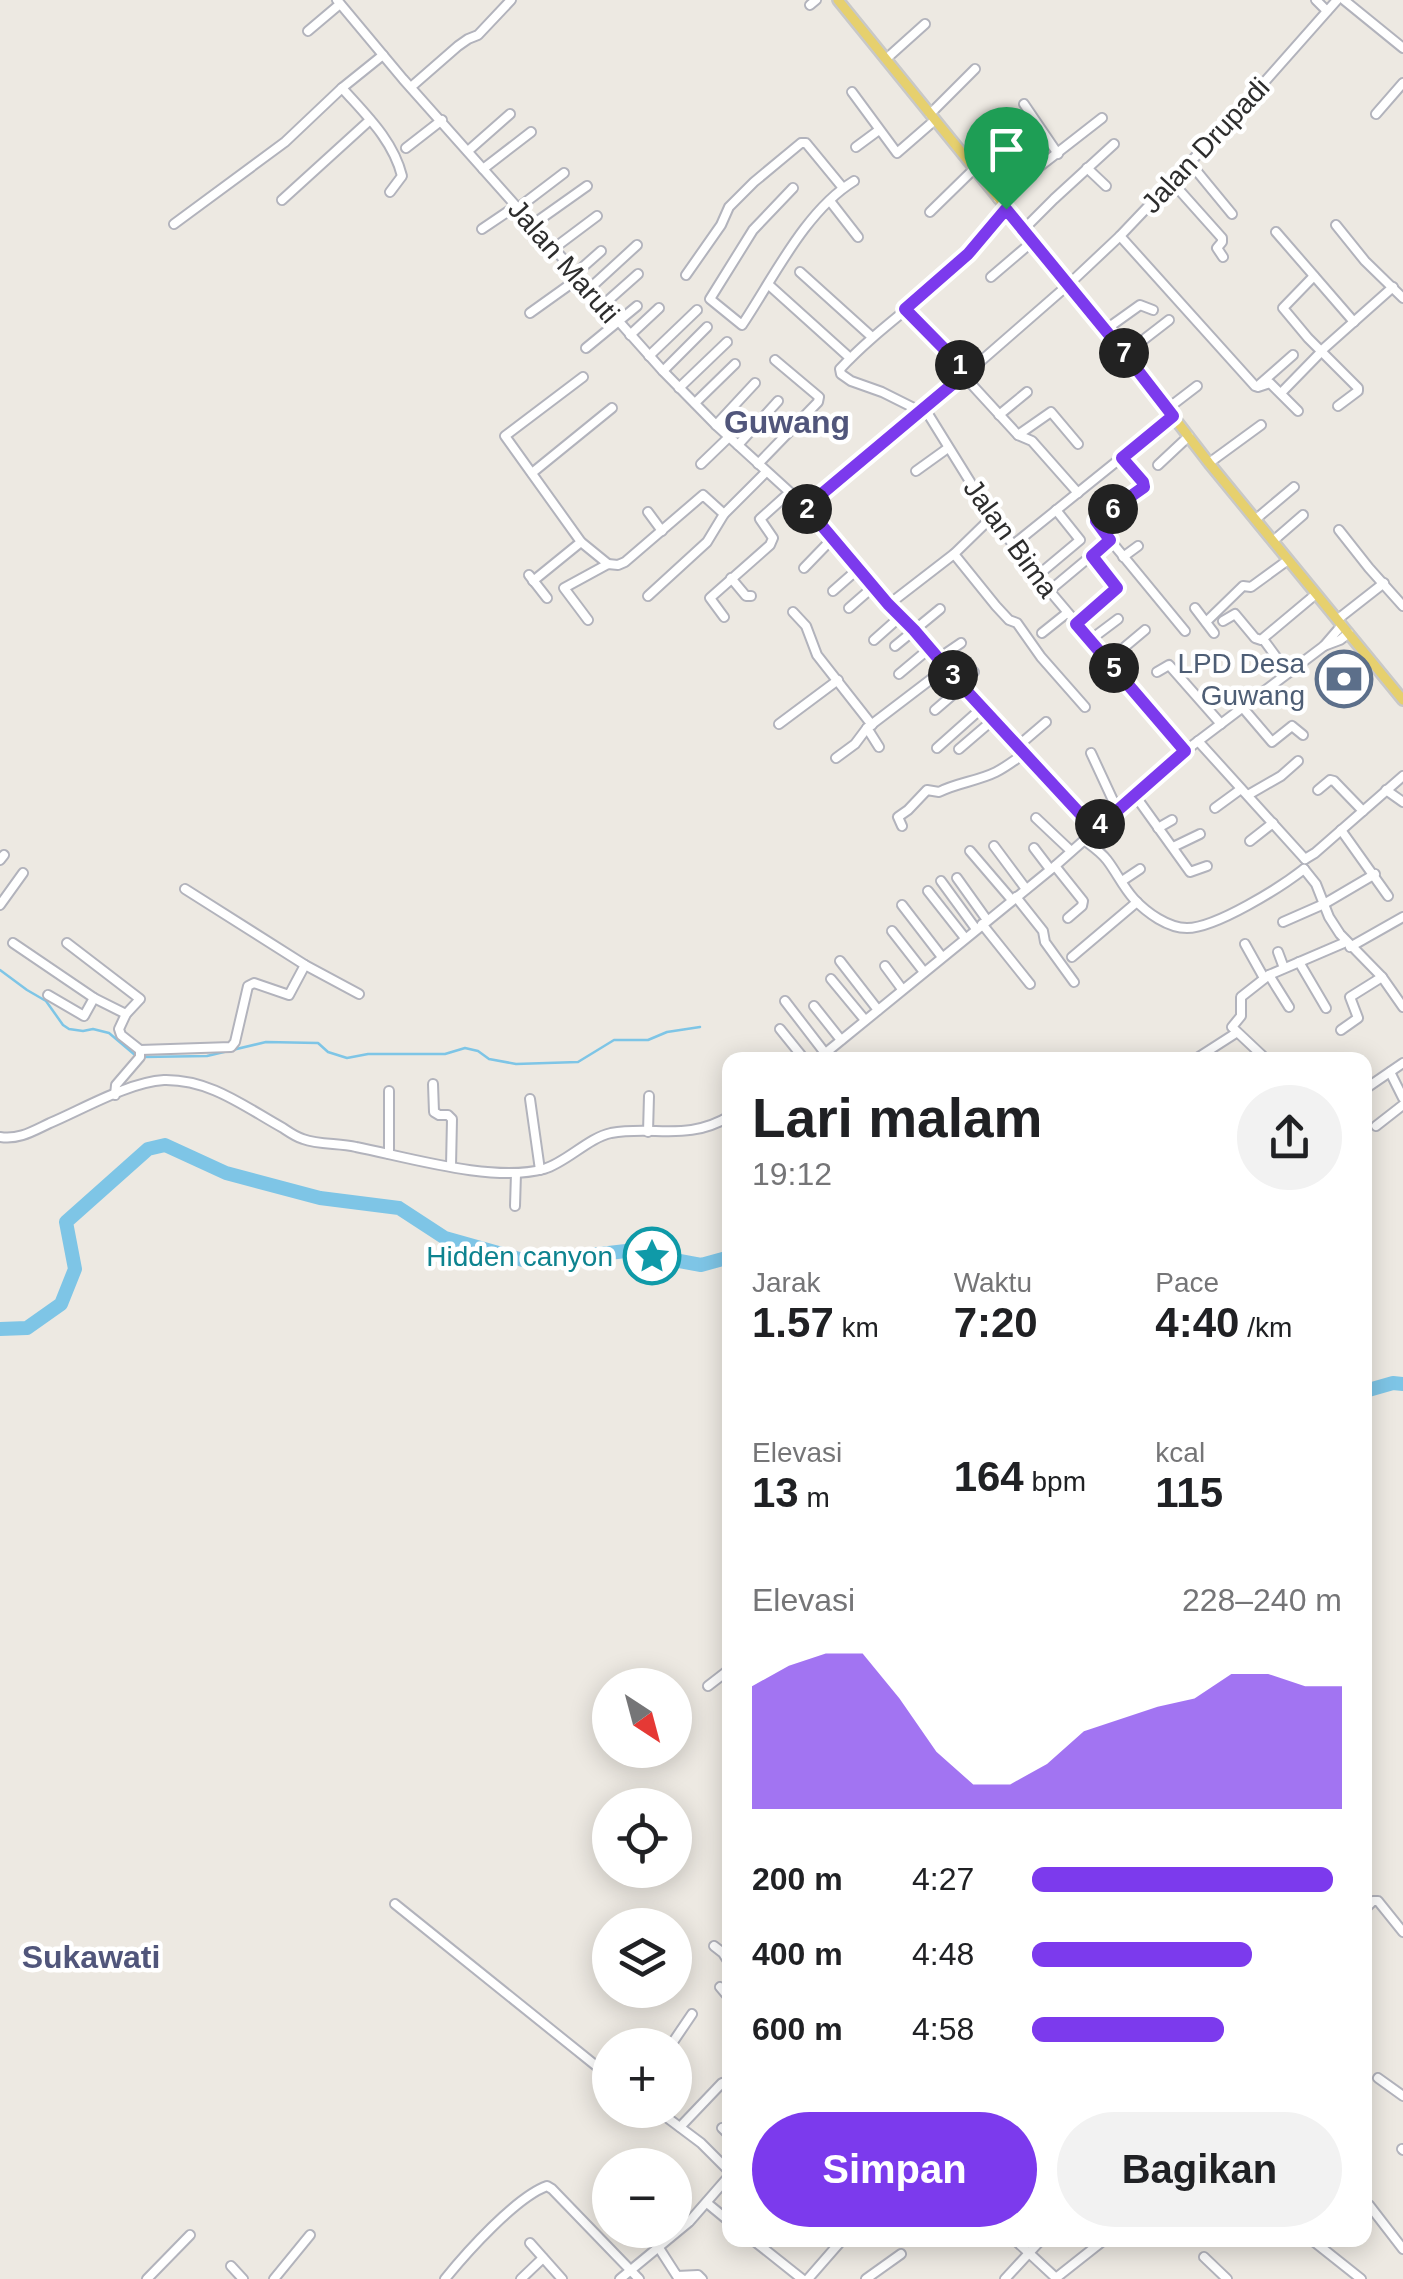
<!DOCTYPE html>
<html lang="id">
<head>
<meta charset="utf-8">
<style>
	body { margin:0; font-family:Helvetica,sans-serif; background:#f2f2f2; color:#202124; height:100vh; display:flex; flex-direction:column; font-size:38px; white-space:nowrap }
	* { box-sizing:border-box; margin:0 }
	p { font-size:32px; color:#757577 }
	.icon { flex:none; width:55px; height:55px; fill:none; stroke:currentColor; stroke-width:2; stroke-linecap:round; stroke-linejoin:round }
	.map { position:relative; flex:1; overflow:hidden }
	.side { position:absolute; left:722px; top:1052px; width:650px; height:1195px; display:flex; flex-direction:column; background:#fff; border-radius:20px; box-shadow:0 5px 25px #0003 }
	.side>* { flex:none }
	.needle { width:65px; rotate:144deg }
	.buttons { position:absolute; left:592px; top:1668px; display:grid; gap:20px }
	.buttons a { display:grid; place-items:center; width:100px; height:100px; border-radius:50%; background:#fff; box-shadow:0 5px 25px #0003; font-size:50px }
	.pin { position:absolute; display:grid; place-items:center; width:85px; height:85px; color:#fff; margin:-102px -42px; border-radius:50% 50% 50% 0; rotate:-45deg; box-shadow:0 0 10px #0007 }
	.pin .icon { rotate:45deg }
	.km { position:absolute; width:50px; height:50px; margin:-25px; border-radius:50%; background:#222; color:#fff; font-size:28px; line-height:50px; text-align:center }
	.round { display:grid; place-items:center; flex:none; width:105px; height:105px; border-radius:52px; background:#f2f2f2 }
	.head { display:flex; align-items:center; justify-content:space-between; height:170px; padding:0 30px }
	h1 { font-size:55px; font-weight:700; line-height:75px }
	.figures { display:grid; grid-template-columns:repeat(3,1fr); gap:15px; height:170px; padding:10px 30px }
	.figures div { display:grid; align-content:center }
	.figures b { font-size:42px; font-weight:700 }
	.figures small { font-size:28px; font-weight:400 }
	.figures p { font-size:28px }
	.chart { height:280px; padding:20px 30px }
	.chart p { display:flex; justify-content:space-between }
	.chart svg { width:100%; height:180px; margin-top:10px; fill:#7c3aed; opacity:.7 }
	.cta { display:flex; gap:20px; margin-top:auto; padding:20px 30px }
	.cta a { flex:1; height:115px; border-radius:60px; background:#7c3aed; color:#fff; font-size:40px; font-weight:700; line-height:115px; text-align:center }
	.cta a+a { background:#f2f2f2; color:#202124 }
	ul { padding:0 30px; list-style:none; font-size:32px }
	li { display:grid; grid-template-columns:160px 120px 1fr; align-items:center; height:75px }
	li i { height:25px; border-radius:12px; background:#7c3aed }
	.map>svg:first-child { display:block }
	.lines { fill:none; stroke-linecap:round; stroke-linejoin:round }
	.stream { stroke:#7ec5e6; stroke-width:2.5 }
	.river { stroke:#7ec5e6; stroke-width:14 }
	.minor-casing { stroke:#b2b3bc; stroke-width:12 }
	.major-casing { stroke:#c8c8c8; stroke-width:14 }
	.minor { stroke:#fff; stroke-width:8 }
	.major { stroke:#e6d06e; stroke-width:9 }
	.route-casing { stroke:#fff; stroke-width:20 }
	.route { stroke:#7c3aed; stroke-width:12 }
	.labels { text-anchor:middle; stroke-width:9; stroke-linejoin:round; paint-order:stroke }
	.street-label { font-size:28px; fill:#2d2d2d; stroke:#fff }
	.service-label { font-size:28px; fill:#4e5e75; stroke:#fff; text-anchor:end }
	.culture-label { font-size:28px; fill:#0d838f; stroke:#fff; text-anchor:end }
	.quarter-label { font-size:32px; font-weight:bold; fill:#51567b; stroke:#fff }
</style>
</head>
<body>
<div class="map">
<svg width="1403" height="2279" viewBox="0 0 1403 2279">
	<rect width="100%" height="100%" fill="#ede9e2"/>
	<g class="lines">
		<!-- stream -->
		<g class="stream">
			<path d="M0 970 27 990 46 1001 63 1025 69 1029 83 1031 93 1029 109 1033 135 1055"/>
			<path d="M143 1057 207 1056 266 1042 318 1043 328 1052 347 1058 368 1054H445L465 1048 478 1051 489 1059 516 1064 578 1062 614 1040H648L667 1032 700 1027"/>
		</g>
		<!-- river -->
		<g class="river">
			<path d="M0 1329 27 1328 61 1304 75 1269 66 1222 148 1149 165 1145 226 1173 320 1198 399 1208 445 1238 530 1262 626 1251 701 1265 730 1257"/>
			<path d="M1365 1391 1393 1383 1403 1384"/>
		</g>
		<!-- minor casing -->
		<g class="minor-casing">
			<g id="minor">
				<path d="M337 0 403 79 663 371 716 425 806 507 888 605 914 630 1084 818 1093 832"/>
				<path d="M1316 0 1327 11"/>
				<path d="M1344 0 1403 48"/>
				<path d="M810 5 816 0"/>
				<path d="M308 31 340 4"/>
				<path d="M886 59 925 24"/>
				<path d="M411 87 458 46 468 39 478 35 511 0"/>
				<path d="M342 88C366 115 393 140 402 176L390 192"/>
				<path d="M852 92 897 153 935 120"/>
				<path d="M1024 104 1058 154"/>
				<path d="M930 114 975 69"/>
				<path d="M1376 114 1403 83"/>
				<path d="M856 147 879 130"/>
				<path d="M406 148 442 120"/>
				<path d="M468 151 510 114"/>
				<path d="M1190 163 1232 214"/>
				<path d="M1087 168 1106 186"/>
				<path d="M483 169 531 132"/>
				<path d="M1172 182 1222 238V242L1217 248 1223 257"/>
				<path d="M793 188 753 230 710 299 742 325C773 279 805 211 854 181"/>
				<path d="M998 199 1102 118"/>
				<path d="M282 200 370 120"/>
				<path d="M830 201 858 237"/>
				<path d="M518 208 564 173"/>
				<path d="M930 212 974 169"/>
				<path d="M174 224 285 142 342 88 383 55"/>
				<path d="M532 225 587 186"/>
				<path d="M1336 225 1365 261 1403 298"/>
				<path d="M482 229 516 206"/>
				<path d="M1023 230 1054 199 1114 144"/>
				<path d="M1276 232 1354 322"/>
				<path d="M1120 236 1255 386 1258 387 1270 383 1298 411"/>
				<path d="M553 249 597 216"/>
				<path d="M800 272 872 337"/>
				<path d="M575 274 601 251"/>
				<path d="M686 275 721 225 729 207 754 182 801 143H806L843 188"/>
				<path d="M1314 276 1283 308 1308 338 1358 388V391L1338 406"/>
				<path d="M991 277 1032 242"/>
				<path d="M769 285 850 358"/>
				<path d="M589 289 637 245"/>
				<path d="M603 305 638 274"/>
				<path d="M905 309 967 372"/>
				<path d="M530 313 579 278"/>
				<path d="M1105 330 1140 305 1153 310"/>
				<path d="M630 335 659 308"/>
				<path d="M586 348 637 306"/>
				<path d="M1321 351 1393 287"/>
				<path d="M1125 354 1169 320"/>
				<path d="M649 356 697 310"/>
				<path d="M663 371 707 327"/>
				<path d="M963 375 1018 435 1032 441 1078 493"/>
				<path d="M583 377 505 436 581 542 608 564"/>
				<path d="M1260 384 1293 355"/>
				<path d="M679 388 727 342"/>
				<path d="M1281 393 1321 352"/>
				<path d="M695 403 735 364"/>
				<path d="M925 409 992 517 1037 576 1185 751"/>
				<path d="M1167 409 1197 386"/>
				<path d="M922 412 882 392 851 381 841 374 840 369C866 341 895 319 924 295 954 269 980 240 1006 209"/>
				<path d="M999 415 1027 392"/>
				<path d="M716 425 755 383"/>
				<path d="M1018 435 1051 412 1078 444"/>
				<path d="M738 445 778 401"/>
				<path d="M1122 458 1143 482 1144 487 1096 523 1185 631"/>
				<path d="M1209 463 1261 425"/>
				<path d="M701 464 729 437"/>
				<path d="M758 464 818 402 819 397 775 360"/>
				<path d="M1158 465 1189 436"/>
				<path d="M916 471 948 448"/>
				<path d="M532 473 612 408"/>
				<path d="M806 507 943 394 1068 285 1120 236 1237 113 1337 0"/>
				<path d="M648 512 662 531"/>
				<path d="M1256 519 1294 487"/>
				<path d="M1339 530 1369 568 1403 606"/>
				<path d="M1273 541 1303 515"/>
				<path d="M1013 545 1173 416"/>
				<path d="M954 554 996 606 1009 620 1017 623 1041 657 1085 707"/>
				<path d="M1123 557 1138 546"/>
				<path d="M804 568 832 539"/>
				<path d="M529 575 547 598"/>
				<path d="M1037 576 1080 540 1056 510"/>
				<path d="M731 578 746 596H751"/>
				<path d="M533 581 581 542"/>
				<path d="M833 591 858 569"/>
				<path d="M1049 591 1110 540"/>
				<path d="M648 596 707 542 724 514 766 472"/>
				<path d="M888 605 954 554 992 517"/>
				<path d="M849 608 873 587"/>
				<path d="M1195 608 1214 633"/>
				<path d="M793 612 806 626 817 655 872 725"/>
				<path d="M724 617 710 598 770 545 773 538 760 519 789 493"/>
				<path d="M1338 619 1384 583"/>
				<path d="M588 620 564 588 608 564 618 565 625 562 703 495 724 514"/>
				<path d="M1223 621 1235 614 1255 638 1261 640 1316 594"/>
				<path d="M1206 622 1243 586 1251 587 1288 560"/>
				<path d="M1076 624 1117 588 1092 556"/>
				<path d="M1042 633 1067 613"/>
				<path d="M1263 639 1288 673"/>
				<path d="M874 640 901 616"/>
				<path d="M1090 640 1118 619"/>
				<path d="M895 646 940 609"/>
				<path d="M1324 646 1340 640 1349 633"/>
				<path d="M939 658 961 643"/>
				<path d="M1108 661 1145 630"/>
				<path d="M1157 672 1169 665 1221 724"/>
				<path d="M899 674 930 648"/>
				<path d="M965 678 974 672"/>
				<path d="M1243 708 1272 742 1292 726 1303 735"/>
				<path d="M935 710 963 686"/>
				<path d="M779 724 838 680"/>
				<path d="M867 728 879 747"/>
				<path d="M1198 741 1305 859"/>
				<path d="M1018 746 1046 722"/>
				<path d="M937 748 983 707"/>
				<path d="M959 749 994 719"/>
				<path d="M1091 753 1117 809"/>
				<path d="M836 758 855 744 867 728 947 667"/>
				<path d="M1318 790 1330 780 1334 781 1363 811"/>
				<path d="M1386 790 1403 802"/>
				<path d="M1134 794 1190 872 1207 866"/>
				<path d="M1248 795 1281 776 1298 761"/>
				<path d="M1215 808 1241 789"/>
				<path d="M1036 818 1071 851"/>
				<path d="M902 826 898 817 908 810 927 790 939 792C956 783 978 781 996 772 1006 767 1015 760 1025 753"/>
				<path d="M1158 828 1172 820"/>
				<path d="M1341 830 1388 896"/>
				<path d="M1084 840C1092 846 1101 852 1107 860 1117 873 1123 887 1134 899 1147 913 1168 928 1187 928 1216 928 1281 887 1304 869"/>
				<path d="M1250 841 1273 823"/>
				<path d="M994 846 1026 889"/>
				<path d="M1173 847 1200 834"/>
				<path d="M1034 848 1050 869"/>
				<path d="M970 851 1012 900"/>
				<path d="M1305 859 1315 853 1403 776"/>
				<path d="M0 860 4 855"/>
				<path d="M1055 866 1083 901 1082 906 1068 918"/>
				<path d="M1304 869 1316 884 1329 917 1340 934 1382 977 1403 1007"/>
				<path d="M957 878 987 920"/>
				<path d="M941 881 976 929"/>
				<path d="M1122 881 1140 869"/>
				<path d="M185 889 305 965 359 994"/>
				<path d="M928 891 965 938"/>
				<path d="M1016 897 1043 931 1045 942 1074 982"/>
				<path d="M0 905 23 873"/>
				<path d="M902 905 942 957"/>
				<path d="M1283 922 1324 904 1375 874"/>
				<path d="M982 924 1030 984"/>
				<path d="M892 931 924 972"/>
				<path d="M13 943 94 998 126 1014"/>
				<path d="M67 943 140 999 126 1014 119 1029 121 1035 140 1050V1057L116 1085 115 1095"/>
				<path d="M1245 944 1264 978"/>
				<path d="M1350 947 1403 917"/>
				<path d="M1278 952 1284 968"/>
				<path d="M1072 957 1137 902"/>
				<path d="M840 961 878 1010"/>
				<path d="M1299 962 1326 1008"/>
				<path d="M885 966 902 989"/>
				<path d="M1269 975 1289 1007"/>
				<path d="M831 979 865 1020"/>
				<path d="M48 995 84 1016 94 998"/>
				<path d="M785 1001 825 1053"/>
				<path d="M814 1006 841 1040"/>
				<path d="M780 1029 805 1060"/>
				<path d="M1341 1030 1358 1018 1350 997 1382 977"/>
				<path d="M140 1050 231 1047 235 1042 248 986 254 983 289 995 305 965"/>
				<path d="M817 1060 1055 866 1185 751 1324 646 1342 625"/>
				<path d="M1194 1060 1236 1033"/>
				<path d="M1267 1060 1232 1027 1241 1016V997L1269 975 1346 942"/>
				<path d="M1390 1072 1403 1098"/>
				<path d="M433 1084 434 1112 439 1115H448L452 1119 451 1166"/>
				<path d="M1365 1089 1403 1063"/>
				<path d="M530 1099 540 1170"/>
				<path d="M1376 1126 1403 1105"/>
				<path d="M648 1132 649 1096"/>
				<path d="M0 1137C19 1140 33 1131 50 1123 83 1109 129 1082 164 1080 210 1079 245 1107 283 1128 289 1132 296 1137 303 1139 319 1145 339 1143 356 1147 407 1157 493 1183 544 1169 567 1162 588 1138 611 1133 654 1125 687 1142 730 1116"/>
				<path d="M389 1154V1091"/>
				<path d="M515 1206 516 1173"/>
				<path d="M708 1686 730 1669"/>
				<path d="M395 1904 610 2077"/>
				<path d="M1365 1909 1373 1901H1378L1403 1932"/>
				<path d="M714 1946 723 1953 730 1964"/>
				<path d="M720 1987 730 1999"/>
				<path d="M671 2045 692 2014"/>
				<path d="M1378 2078 1403 2096"/>
				<path d="M657 2110 701 2143 730 2172"/>
				<path d="M680 2127 722 2083 729 2081"/>
				<path d="M722 2128 730 2136"/>
				<path d="M1402 2149 1403 2150"/>
				<path d="M707 2203 730 2222"/>
				<path d="M1369 2205 1403 2249"/>
				<path d="M753 2240 802 2279"/>
				<path d="M1015 2240 1057 2279"/>
				<path d="M1312 2240 1361 2279"/>
				<path d="M530 2243 562 2279"/>
				<path d="M659 2248 677 2276 698 2275 702 2279"/>
				<path d="M1204 2257 1227 2279"/>
				<path d="M231 2266 243 2279"/>
				<path d="M1056 2278 1104 2240"/>
				<path d="M147 2279 190 2235"/>
				<path d="M274 2279 310 2235"/>
				<path d="M445 2279C466 2253 516 2197 547 2186L552 2189 639 2279"/>
				<path d="M521 2279 543 2258"/>
				<path d="M620 2279 689 2222 730 2175"/>
				<path d="M808 2279 842 2240"/>
				<path d="M866 2279 901 2254"/>
				<path d="M1005 2279 1041 2240"/>
			</g>
		</g>
		<!-- major casing -->
		<g class="major-casing">
			<path id="major" d="M838 0 1125 354 1209 463 1403 700"/>
		</g>
		<!-- minor -->
		<use href="#minor" class="minor"/>
		<!-- major -->
		<use href="#major" class="major"/>
	</g>
	<g class="lines">
		<!-- route casing -->
		<g class="route-casing">
			<path id="route" d="M1006 209 1125 354 1173 416 1122 458 1143 482 1144 487 1096 521 1110 540 1092 556 1117 588 1076 624 1185 751 1093 832 1084 818 962 686 914 630 888 604 806 507 967 372 905 309 968 254Z"/>
		</g>
		<!-- route -->
		<use href="#route" class="route"/>
	</g>
	<!-- icons -->
	<defs>
		<g id="bank-ring" transform="scale(2.875)"><circle r="9.5" fill="#fff" stroke="#5c6f8a" stroke-width="1.5"/><path d="M-6-4H6V4H-6ZM0-2.3a2.3 2.3 0 1 0 0 4.6a2.3 2.3 0 1 0 0-4.6Z" fill="#5c6f8a"/></g>
		<g id="sight-ring" transform="scale(2.875)"><circle r="9.5" fill="#fff" stroke="#0f9aa8" stroke-width="1.5"/><path d="M0-6L1.8-2.2L6-1.7L2.9 1.2L3.7 5.4L0 3.3L-3.7 5.4L-2.9 1.2L-6-1.7L-1.8-2.2Z" fill="#0f9aa8"/></g>
	</defs>
	<g fill-rule="evenodd">
		<use href="#bank-ring" x="1344" y="679"/>
		<use href="#sight-ring" x="652" y="1256"/>
	</g>
	<g class="labels">
		<!-- street labels -->
		<g class="street-label">
			<text transform="translate(1205 145) rotate(-47)" y="10">Jalan Drupadi</text>
			<text transform="translate(564 261) rotate(49)" y="10">Jalan Maruti</text>
			<text transform="translate(1011 538) rotate(54)" y="10">Jalan Bima</text>
		</g>
		<!-- service labels -->
		<g class="service-label">
			<text x="1305" y="673">LPD Desa<tspan x="1305" dy="32">Guwang</tspan></text>
		</g>
		<!-- culture labels -->
		<g class="culture-label">
			<text x="613" y="1266">Hidden canyon</text>
		</g>
		<!-- quarter labels -->
		<g class="quarter-label">
			<text x="787" y="433">Guwang</text>
			<text x="91" y="1968">Sukawati</text>
		</g>
	</g>
</svg>
<div class="buttons">
<a><svg class="needle" viewBox="-14 -14 28 28"><path d="M0-13l5 13h-10z" fill="#e53935"/><path d="M0 13l5-13h-10z" fill="#757577"/></svg></a>
<a><svg class="icon" aria-label="locate" viewBox="0 0 24 24"><circle cx="12" cy="12" r="6"/><path d="M12 2v4M12 18v4M2 12h4M18 12h4"/></svg></a>
<a><svg class="icon" aria-label="layers" viewBox="0 0 24 24"><path d="M12 4l9 5-9 5-9-5zM3 14l9 5 9-5"/></svg></a>
<a>+</a>
<a>−</a>
</div>
<div class="pin" style="left:1006px;top:209px;background:#1e9e55"><svg class="icon" aria-label="arrive" viewBox="0 0 24 24"><path d="M6 21V4h12l-3 4 3 4H6"/></svg></div>
<b class="km" style="left:960px;top:365px">1</b>
<b class="km" style="left:807px;top:509px">2</b>
<b class="km" style="left:953px;top:675px">3</b>
<b class="km" style="left:1100px;top:824px">4</b>
<b class="km" style="left:1114px;top:668px">5</b>
<b class="km" style="left:1113px;top:509px">6</b>
<b class="km" style="left:1124px;top:353px">7</b>
<section class="side">
<div class="head"><div><h1>Lari malam</h1><p>19:12</p></div><a class="round"><svg class="icon" aria-label="share" viewBox="0 0 24 24"><path d="M12 15V3M7 8l5-5 5 5M5 13v7h14v-7"/></svg></a></div>
<div class="figures">
<div><p>Jarak</p><b>1.57<small> km</small></b></div>
<div><p>Waktu</p><b>7:20</b></div>
<div><p>Pace</p><b>4:40<small> /km</small></b></div>
</div>
<div class="figures">
<div><p>Elevasi</p><b>13<small> m</small></b></div>
<div><b>164<small> bpm</small></b></div>
<div><p>kcal</p><b>115</b></div>
</div>
<div class="chart"><p><span>Elevasi</span>228–240 m</p>
<svg viewBox="0 0 160 44" preserveAspectRatio="none"><path d="M0 44V14L10 9L20 6L30 6L40 17L50 30L60 38L70 38L80 33L90 25L100 22L110 19L120 17L130 11L140 11L150 14L160 14V44z"/></svg>
</div>
<ul>
<li><b>200 m</b>4:27<i style="width:97%"></i></li>
<li><b>400 m</b>4:48<i style="width:71%"></i></li>
<li><b>600 m</b>4:58<i style="width:62%"></i></li>
</ul>
<div class="cta"><a>Simpan</a><a>Bagikan</a></div>
</section>
</div>
</body>
</html>
